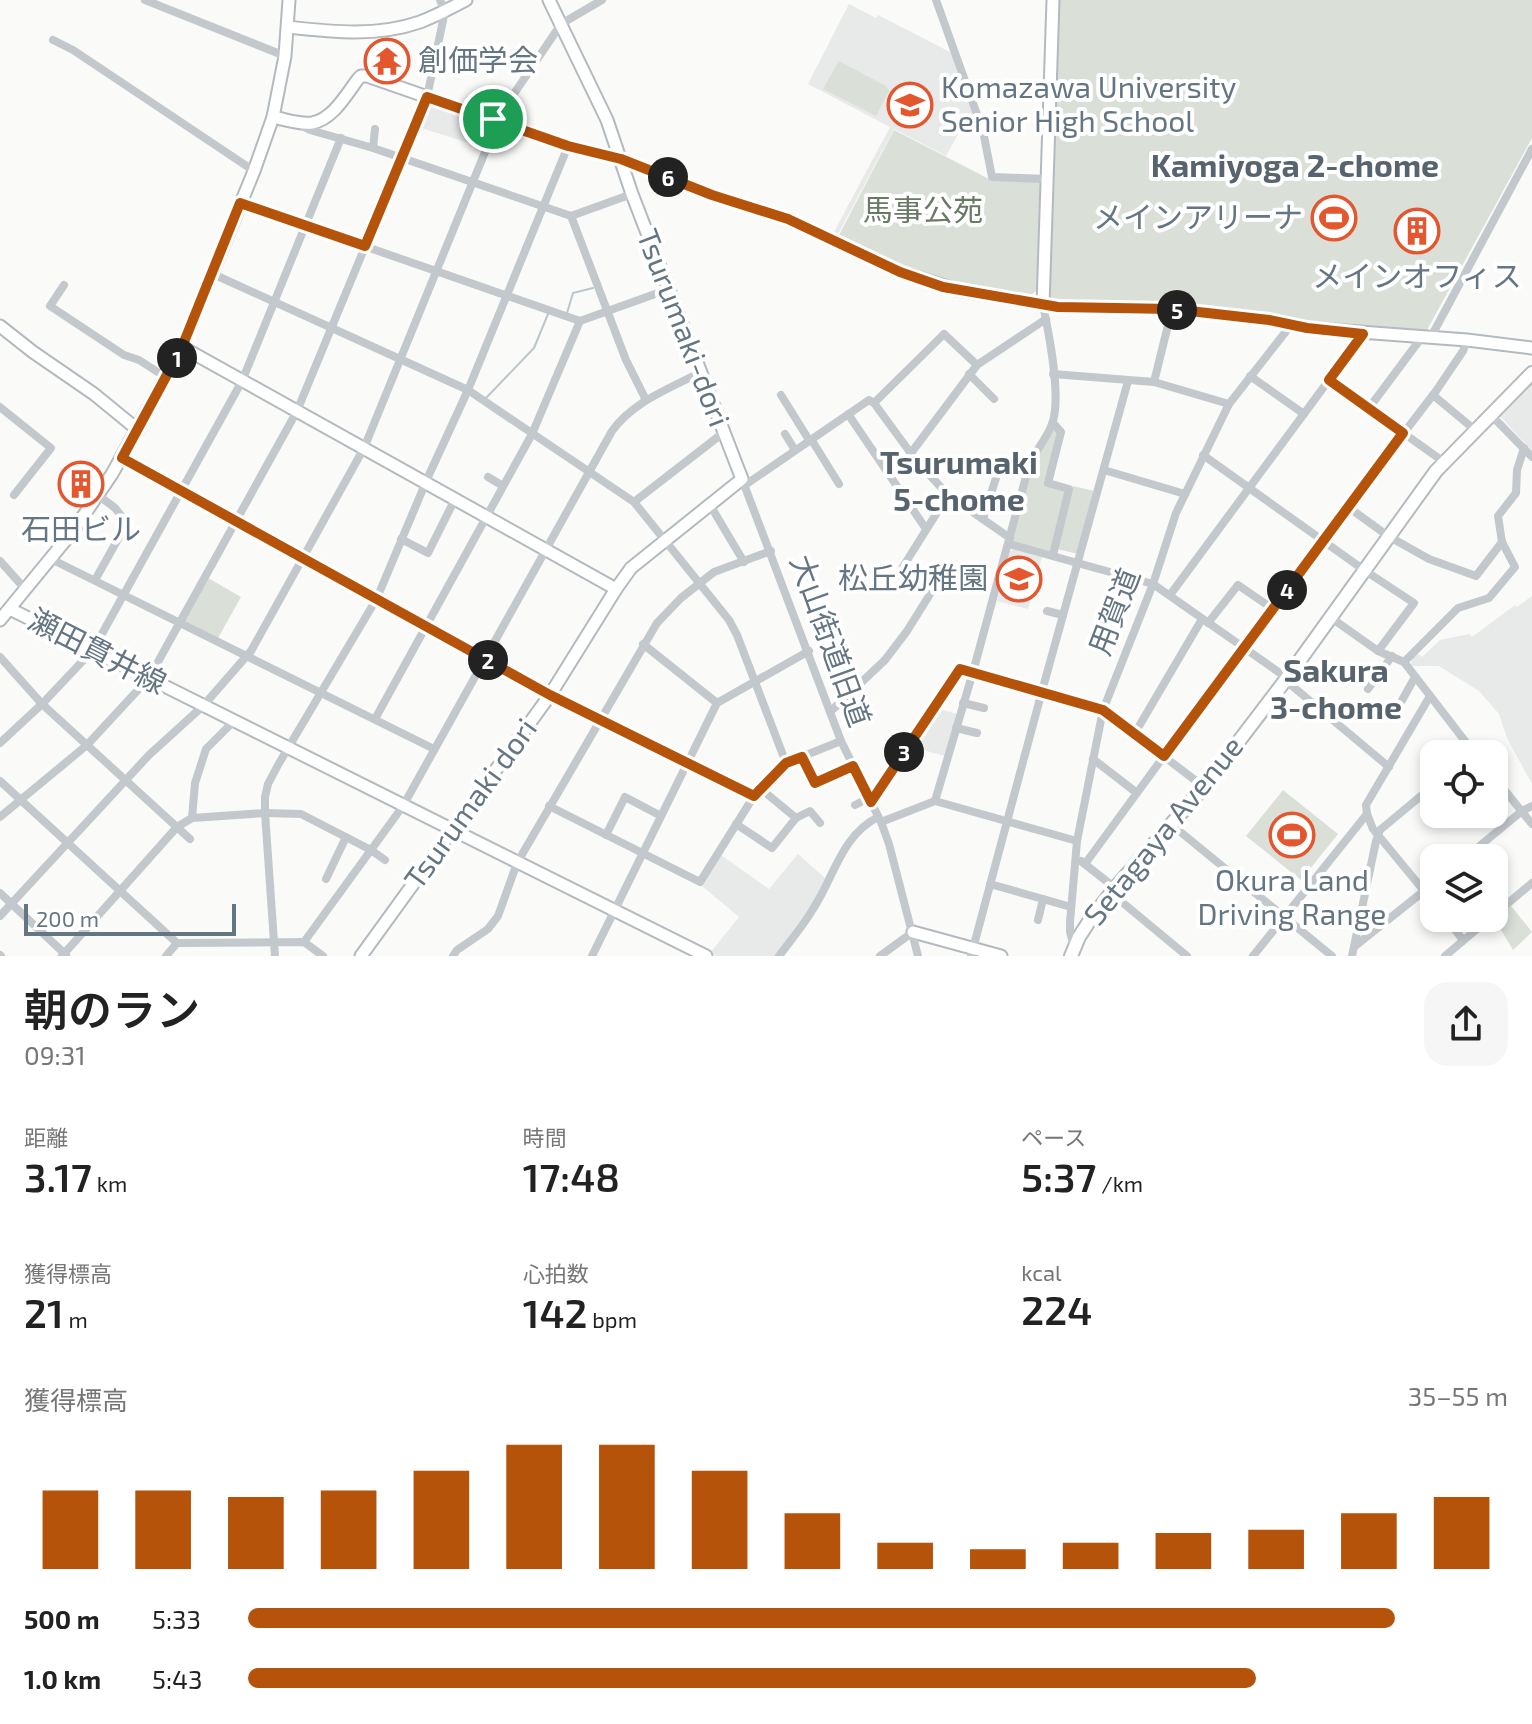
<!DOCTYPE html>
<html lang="ja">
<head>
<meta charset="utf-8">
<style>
	body { margin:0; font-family:"Exo 2","Noto Sans JP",sans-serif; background:#f6f6f6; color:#222; height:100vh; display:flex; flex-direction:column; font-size:30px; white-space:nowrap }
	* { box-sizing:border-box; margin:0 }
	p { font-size:26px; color:#767676 }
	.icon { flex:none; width:44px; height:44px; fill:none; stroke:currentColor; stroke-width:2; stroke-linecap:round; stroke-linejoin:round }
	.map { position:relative; height:956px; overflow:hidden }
	.drawer { display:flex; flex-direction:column; background:#fff; flex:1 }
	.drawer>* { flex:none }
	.fabs { position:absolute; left:1420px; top:740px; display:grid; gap:16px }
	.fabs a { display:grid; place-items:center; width:88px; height:88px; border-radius:16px; background:#fff; box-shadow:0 4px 12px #0003; font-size:40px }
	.scale { position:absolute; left:24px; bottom:20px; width:212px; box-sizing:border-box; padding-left:8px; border:4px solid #657683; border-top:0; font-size:22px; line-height:28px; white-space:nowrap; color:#657683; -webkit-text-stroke:6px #fff; paint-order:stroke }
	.pin { position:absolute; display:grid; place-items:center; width:68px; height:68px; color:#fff; margin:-34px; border:4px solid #fff; border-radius:50%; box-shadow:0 2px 8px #0007 }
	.km { position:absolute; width:40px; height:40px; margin:-20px; border-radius:50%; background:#222; color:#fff; font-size:22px; line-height:40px; text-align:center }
	.round { display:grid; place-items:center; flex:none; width:84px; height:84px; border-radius:24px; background:#f6f6f6 }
	.headline { display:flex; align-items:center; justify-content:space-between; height:136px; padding:0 24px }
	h1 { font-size:44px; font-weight:600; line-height:60px }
	.stats { display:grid; grid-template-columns:repeat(3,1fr); gap:12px; height:136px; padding:8px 24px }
	.stats div { display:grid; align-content:center }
	.stats b { font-size:40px; font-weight:600 }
	.stats small { font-size:22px; font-weight:400 }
	.stats p { font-size:22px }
	.chart { height:224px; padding:16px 24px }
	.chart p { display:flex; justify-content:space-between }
	.chart svg { width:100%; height:144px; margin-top:8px; stroke:#b45309; stroke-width:6 }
	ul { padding:0 24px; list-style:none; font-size:26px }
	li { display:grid; grid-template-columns:128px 96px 1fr; align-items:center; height:60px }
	li i { height:20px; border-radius:10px; background:#b45309 }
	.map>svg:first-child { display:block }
	.built { fill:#e8e9e9 }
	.green { fill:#dadfd7 }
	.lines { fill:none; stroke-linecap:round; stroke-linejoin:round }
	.stream { stroke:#bbc7cb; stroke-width:2 }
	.secondary-casing { stroke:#b3babf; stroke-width:15 }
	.primary-casing { stroke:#b5babe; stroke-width:16 }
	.street { stroke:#c3c8cc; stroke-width:8 }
	.secondary { stroke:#fff; stroke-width:11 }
	.primary { stroke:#fff; stroke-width:12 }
	.route-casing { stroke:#fff; stroke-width:16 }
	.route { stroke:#b45309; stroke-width:10 }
	.labels { text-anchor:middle; stroke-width:8; stroke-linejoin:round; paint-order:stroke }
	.poi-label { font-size:30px; fill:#657683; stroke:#fff }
	.park-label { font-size:30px; fill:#687a64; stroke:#fff }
	.street-label { font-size:30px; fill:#657683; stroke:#fff }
	.neighbourhood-label { font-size:32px; font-weight:bold; fill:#57646e; stroke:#fff }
</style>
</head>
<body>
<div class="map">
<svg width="1532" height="956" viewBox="0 0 1532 956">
	<rect width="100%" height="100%" fill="#fafaf8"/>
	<!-- built -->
	<g class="built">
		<path d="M849 4 876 18 878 15 952 53 978 126 974 127 971 132 962 127 946 156 894 129 838 234 834 232 890 127 808 84Z"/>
		<path d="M430 104 491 124 482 147 421 128Z"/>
		<path d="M1532 383V451L1499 415Z"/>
		<path d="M1013 549 1042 557 1028 609 997 601 1010 552Z"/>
		<path d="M1532 596V784L1507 738 1499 714 1479 691 1439 666H1411L1412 658 1417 653 1422 657 1440 640 1469 634 1472 637 1515 605 1517 607Z"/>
		<path d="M936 708 957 714 945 756 912 747Z"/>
		<path d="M798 854 825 878 813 903 775 956H717L710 953 739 917 702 886 721 855 769 889Z"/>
	</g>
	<!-- green -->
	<g class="green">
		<path d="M1059 0H1532V138L1427 330 1311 323 1266 312 1174 304 1054 301 1049 297Z"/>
		<path d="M839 61 886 86 889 91 876 116 823 89Z"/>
		<path d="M894 130 991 180 1044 182 1037 290 1030 296 940 280 908 269 839 235Z"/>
		<path d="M1054 427 1058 433 1046 483 1066 491 1051 552 1012 542 1031 464Z"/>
		<path d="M1073 486 1094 491 1078 554 1057 549Z"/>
		<path d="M208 578 241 597 218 638 186 623 184 619Z"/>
		<path d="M1283 790 1338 834 1301 880 1246 836Z"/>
		<path d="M1511 906 1532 932 1513 950 1494 918Z"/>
	</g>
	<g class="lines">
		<!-- stream -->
		<g class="stream">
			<path d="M567 313 573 293 593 288"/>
			<path d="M486 398 534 348 548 314"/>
		</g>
		<!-- secondary casing -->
		<g class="secondary-casing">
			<g id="secondary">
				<path d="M288 27C333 32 377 37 420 22 436 16 451 8 466 0"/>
				<path d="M273 117C284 119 300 125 312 123 333 119 346 95 358 79L361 76H367L568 146 621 159 712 195 788 219 900 272 957 290 1058 307 1172 309 1269 320 1307 328 1467 340 1532 348"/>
				<path d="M1043 305 1053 0"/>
				<path d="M0 326 33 352 94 394 138 430"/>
				<path d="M182 347 616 589"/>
				<path d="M10 609 706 956"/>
				<path d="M0 620 73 531 112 474 182 347 254 171 273 117 285 56 289 0"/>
				<path d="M913 932 1001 956"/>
				<path d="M361 956 550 695 616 589 631 568 742 479 632 194 607 120 549 0"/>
			</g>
		</g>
		<!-- primary casing -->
		<g class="primary-casing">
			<path id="primary" d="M1071 956 1079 937 1090 920 1115 888 1204 787 1287 678 1436 471 1532 373"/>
		</g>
		<!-- street -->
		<g class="street">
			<path d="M145 0 285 56"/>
			<path d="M936 0 983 131 992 177 1047 179"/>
			<path d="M53 40 73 50 254 171"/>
			<path d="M304 124V127L310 130 373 148 571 216 632 194"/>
			<path d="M373 148 375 129"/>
			<path d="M240 203 580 321 669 289"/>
			<path d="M571 216 626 360 646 400"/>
			<path d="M213 274 468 390 634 502 729 620 737 635 786 763"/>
			<path d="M64 285 50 306 124 355 139 360 167 378"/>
			<path d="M1431 337 1532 149"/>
			<path d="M969 374 994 399"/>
			<path d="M1053 374 1154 382 1229 404"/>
			<path d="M1250 376 1304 414"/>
			<path d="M1329 380 1444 462"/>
			<path d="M1154 382 1172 309"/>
			<path d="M781 395 809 440"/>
			<path d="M1433 395 1475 430"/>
			<path d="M874 403 944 334 977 365"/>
			<path d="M0 407 51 448 14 495"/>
			<path d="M1369 408 1422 337"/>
			<path d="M848 414 926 529"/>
			<path d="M1491 415 1532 457"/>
			<path d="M785 434 795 450"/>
			<path d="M811 439 839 484"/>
			<path d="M911 453 977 365 1046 319"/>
			<path d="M1203 455 1364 570 1414 603 1378 651"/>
			<path d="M122 458 550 695 754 796"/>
			<path d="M1104 470 1185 494"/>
			<path d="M488 477 503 486"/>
			<path d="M742 479 841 741 881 822 889 844 918 956"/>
			<path d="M745 485 869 400 874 403 915 459 948 495 1010 538"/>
			<path d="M634 502 723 433"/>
			<path d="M710 505 744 562"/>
			<path d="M1348 507 1388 536 1429 559 1476 576 1502 542"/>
			<path d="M983 519 1002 459 1030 462"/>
			<path d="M401 539 428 553 455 499"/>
			<path d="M1009 544 1153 584 1287 678 1291 685 1389 767"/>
			<path d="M1053 555 1069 489 1048 483 1061 432 1053 423"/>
			<path d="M51 559 434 749"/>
			<path d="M0 561 26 590"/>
			<path d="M95 580 127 523 115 508 98 495"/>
			<path d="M1170 595 1363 334"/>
			<path d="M1047 611 1063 615"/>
			<path d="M1330 617 1378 651 1404 662 1475 754"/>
			<path d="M1208 623 1238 585 1273 609"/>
			<path d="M643 644 717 703"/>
			<path d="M0 657 42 704 190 839"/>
			<path d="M1404 662 1458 608 1489 598 1515 567 1502 542 1498 516 1516 493 1517 470 1524 448"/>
			<path d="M1368 689 1392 656"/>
			<path d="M1430 696 1366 805 1367 814 1373 829 1434 903"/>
			<path d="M963 703 984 708"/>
			<path d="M1396 711 1415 677"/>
			<path d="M830 712 885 660 907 631 932 591 901 570 948 495"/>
			<path d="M375 719 532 434 580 321"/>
			<path d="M956 728 977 733"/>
			<path d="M1135 733 1202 619"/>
			<path d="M0 743 42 704 93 650 242 381 341 138"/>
			<path d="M802 757 815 783 853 766"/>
			<path d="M1093 759 1137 793"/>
			<path d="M1494 777 1532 824"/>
			<path d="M0 781 177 943"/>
			<path d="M761 789 796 818"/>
			<path d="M935 801 973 672 1030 462C1037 449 1047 438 1052 424 1062 398 1049 334 1043 305"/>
			<path d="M871 802 960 669 1103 710 1204 787"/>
			<path d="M855 805 869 798"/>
			<path d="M549 806 700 882 754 796 786 763 841 741"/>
			<path d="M0 817 87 745 149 678 297 411 427 97 445 11 440 0"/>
			<path d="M192 818 195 783 206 749 234 721"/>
			<path d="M881 822 935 801 1077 841"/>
			<path d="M736 824 772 848 796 818 810 811 820 823"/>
			<path d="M1172 825 1332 956"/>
			<path d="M606 835 625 797 661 816"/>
			<path d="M1465 858 1522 811 1532 806"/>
			<path d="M1081 861 1115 888"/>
			<path d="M1085 864 1243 648 1324 541 1360 490 1436 391 1463 351 1467 340"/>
			<path d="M326 879 346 837"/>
			<path d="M990 884 1071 907"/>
			<path d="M0 893 66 955"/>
			<path d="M1111 893 1187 956"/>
			<path d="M1494 915 1532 883"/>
			<path d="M0 916 149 755 203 706 251 651 364 448 501 113 561 24 602 0"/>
			<path d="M1446 918 1463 940"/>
			<path d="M1038 920 1043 899"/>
			<path d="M304 942 403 806 612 431C634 401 669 389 701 372"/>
			<path d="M1074 946 1070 932V922L1077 841 1103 710 1153 584 1176 513 1229 404 1291 325"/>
			<path d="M1355 946 1434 883"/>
			<path d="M0 955 1 956"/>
			<path d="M62 956 177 827 192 818 265 813 301 814 371 850 385 860"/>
			<path d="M166 956 177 943 304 942 323 956"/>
			<path d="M275 956 265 813V797L268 784 278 765 377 598 428 477 468 390 568 146"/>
			<path d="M453 956 457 950 488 929 498 916 517 863 657 623 681 598 714 572 771 551"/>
			<path d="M592 956 717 703 809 651"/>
			<path d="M779 956C790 941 803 926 813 909 834 877 841 836 878 817"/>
			<path d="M880 956 913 932"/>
			<path d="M971 956 1042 691 1128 381"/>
			<path d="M1253 956 1367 814"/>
			<path d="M1352 956 1376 841 1380 830 1434 785"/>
			<path d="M1445 956 1490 918"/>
		</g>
		<!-- secondary -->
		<use href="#secondary" class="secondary"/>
		<!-- primary -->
		<use href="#primary" class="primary"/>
	</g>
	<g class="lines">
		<!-- route casing -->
		<g class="route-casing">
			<path id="route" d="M427 97 568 146 621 159 712 195 788 219 900 272 943 287 1058 307 1172 309 1269 320 1307 328 1363 334 1329 380 1403 433 1164 756 1103 710 960 669 871 802 853 766 815 783 802 757 786 763 754 796 550 695 122 458 182 347 240 203 365 246Z"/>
		</g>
		<!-- route -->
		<use href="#route" class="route"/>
	</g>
	<!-- icons -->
	<defs>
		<g id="temple-ring" transform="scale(2.3)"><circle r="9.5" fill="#fff" stroke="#e4572e" stroke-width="1.5"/><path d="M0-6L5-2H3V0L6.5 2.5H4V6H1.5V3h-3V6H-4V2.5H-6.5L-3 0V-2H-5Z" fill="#e4572e"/></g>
		<g id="school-ring" transform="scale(2.3)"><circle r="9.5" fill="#fff" stroke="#e4572e" stroke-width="1.5"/><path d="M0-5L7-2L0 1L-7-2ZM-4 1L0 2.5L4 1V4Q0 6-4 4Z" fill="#e4572e"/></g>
		<g id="stadium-ring" transform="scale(2.3)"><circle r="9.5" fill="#fff" stroke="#e4572e" stroke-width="1.5"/><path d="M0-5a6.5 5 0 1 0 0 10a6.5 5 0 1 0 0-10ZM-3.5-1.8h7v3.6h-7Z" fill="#e4572e"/></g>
		<g id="building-ring" transform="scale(2.3)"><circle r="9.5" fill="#fff" stroke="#e4572e" stroke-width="1.5"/><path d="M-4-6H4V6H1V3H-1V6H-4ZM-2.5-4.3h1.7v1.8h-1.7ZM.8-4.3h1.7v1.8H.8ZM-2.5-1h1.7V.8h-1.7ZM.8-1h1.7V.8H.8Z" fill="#e4572e"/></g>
	</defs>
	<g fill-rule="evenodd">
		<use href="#temple-ring" x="387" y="61"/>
		<use href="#school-ring" x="910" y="105"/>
		<use href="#stadium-ring" x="1334" y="218"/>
		<use href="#building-ring" x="1417" y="231"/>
		<use href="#building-ring" x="81" y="484"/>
		<use href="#school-ring" x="1019" y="579"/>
		<use href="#stadium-ring" x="1292" y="835"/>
	</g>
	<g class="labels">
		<!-- poi labels -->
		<g class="poi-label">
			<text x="418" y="71" text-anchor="start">創価学会</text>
			<text x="941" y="98" text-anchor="start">Komazawa University<tspan x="941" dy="34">Senior High School</tspan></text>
			<text x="1303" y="228" text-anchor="end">メインアリーナ</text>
			<text x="1417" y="287">メインオフィス</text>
			<text x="81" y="540">石田ビル</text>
			<text x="988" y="589" text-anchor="end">松丘幼稚園</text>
			<text x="1292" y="891">Okura Land<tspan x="1292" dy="34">Driving Range</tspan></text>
		</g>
		<!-- park labels -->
		<g class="park-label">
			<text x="923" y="221">馬事公苑</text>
		</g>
		<!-- street labels -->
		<g class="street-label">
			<text transform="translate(683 328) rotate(69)" y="10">Tsurumaki-dori</text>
			<text transform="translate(1115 612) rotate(-69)" y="10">用賀道</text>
			<text transform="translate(830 641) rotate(70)" y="10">大山街道旧道</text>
			<text transform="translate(97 652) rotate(27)" y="10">瀬田貫井線</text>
			<text transform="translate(471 804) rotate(-54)" y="10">Tsurumaki dori</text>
			<text transform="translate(1164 831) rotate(-51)" y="10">Setagaya Avenue</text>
		</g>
		<!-- neighbourhood labels -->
		<g class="neighbourhood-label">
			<text x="1295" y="177">Kamiyoga 2-chome</text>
			<text x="959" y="474">Tsurumaki<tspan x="959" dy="37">5-chome</tspan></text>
			<text x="1336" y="682">Sakura<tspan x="1336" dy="37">3-chome</tspan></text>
		</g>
	</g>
</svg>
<div class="fabs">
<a><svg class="icon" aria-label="locate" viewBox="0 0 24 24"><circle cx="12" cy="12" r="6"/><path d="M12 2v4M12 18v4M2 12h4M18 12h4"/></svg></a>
<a><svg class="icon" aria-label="layers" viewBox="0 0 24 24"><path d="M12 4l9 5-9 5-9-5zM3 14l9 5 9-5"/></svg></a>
</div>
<div class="scale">200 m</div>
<div class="pin" style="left:493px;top:119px;background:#1e9e55"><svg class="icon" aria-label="arrive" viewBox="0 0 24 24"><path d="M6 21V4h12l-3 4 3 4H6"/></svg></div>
<b class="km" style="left:177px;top:358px">1</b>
<b class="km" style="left:488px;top:660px">2</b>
<b class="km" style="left:904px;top:752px">3</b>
<b class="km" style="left:1287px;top:590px">4</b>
<b class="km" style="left:1177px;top:310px">5</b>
<b class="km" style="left:668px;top:177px">6</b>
</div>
<section class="drawer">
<div class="headline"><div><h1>朝のラン</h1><p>09:31</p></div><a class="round"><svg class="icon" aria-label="share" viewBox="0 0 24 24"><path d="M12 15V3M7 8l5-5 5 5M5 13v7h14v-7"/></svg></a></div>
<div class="stats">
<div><p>距離</p><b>3.17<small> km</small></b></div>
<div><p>時間</p><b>17:48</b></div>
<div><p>ペース</p><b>5:37<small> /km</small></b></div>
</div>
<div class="stats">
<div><p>獲得標高</p><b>21<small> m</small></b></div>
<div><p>心拍数</p><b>142<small> bpm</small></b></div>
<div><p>kcal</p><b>224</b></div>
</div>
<div class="chart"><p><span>獲得標高</span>35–55 m</p>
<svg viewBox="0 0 160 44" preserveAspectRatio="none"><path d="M5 44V20M15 44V20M25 44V22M35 44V20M45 44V14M55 44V6M65 44V6M75 44V14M85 44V27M95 44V36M105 44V38M115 44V36M125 44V33M135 44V32M145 44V27M155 44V22"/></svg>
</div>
<ul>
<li><b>500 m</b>5:33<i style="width:91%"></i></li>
<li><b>1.0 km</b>5:43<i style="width:80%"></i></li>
</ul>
</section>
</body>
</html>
